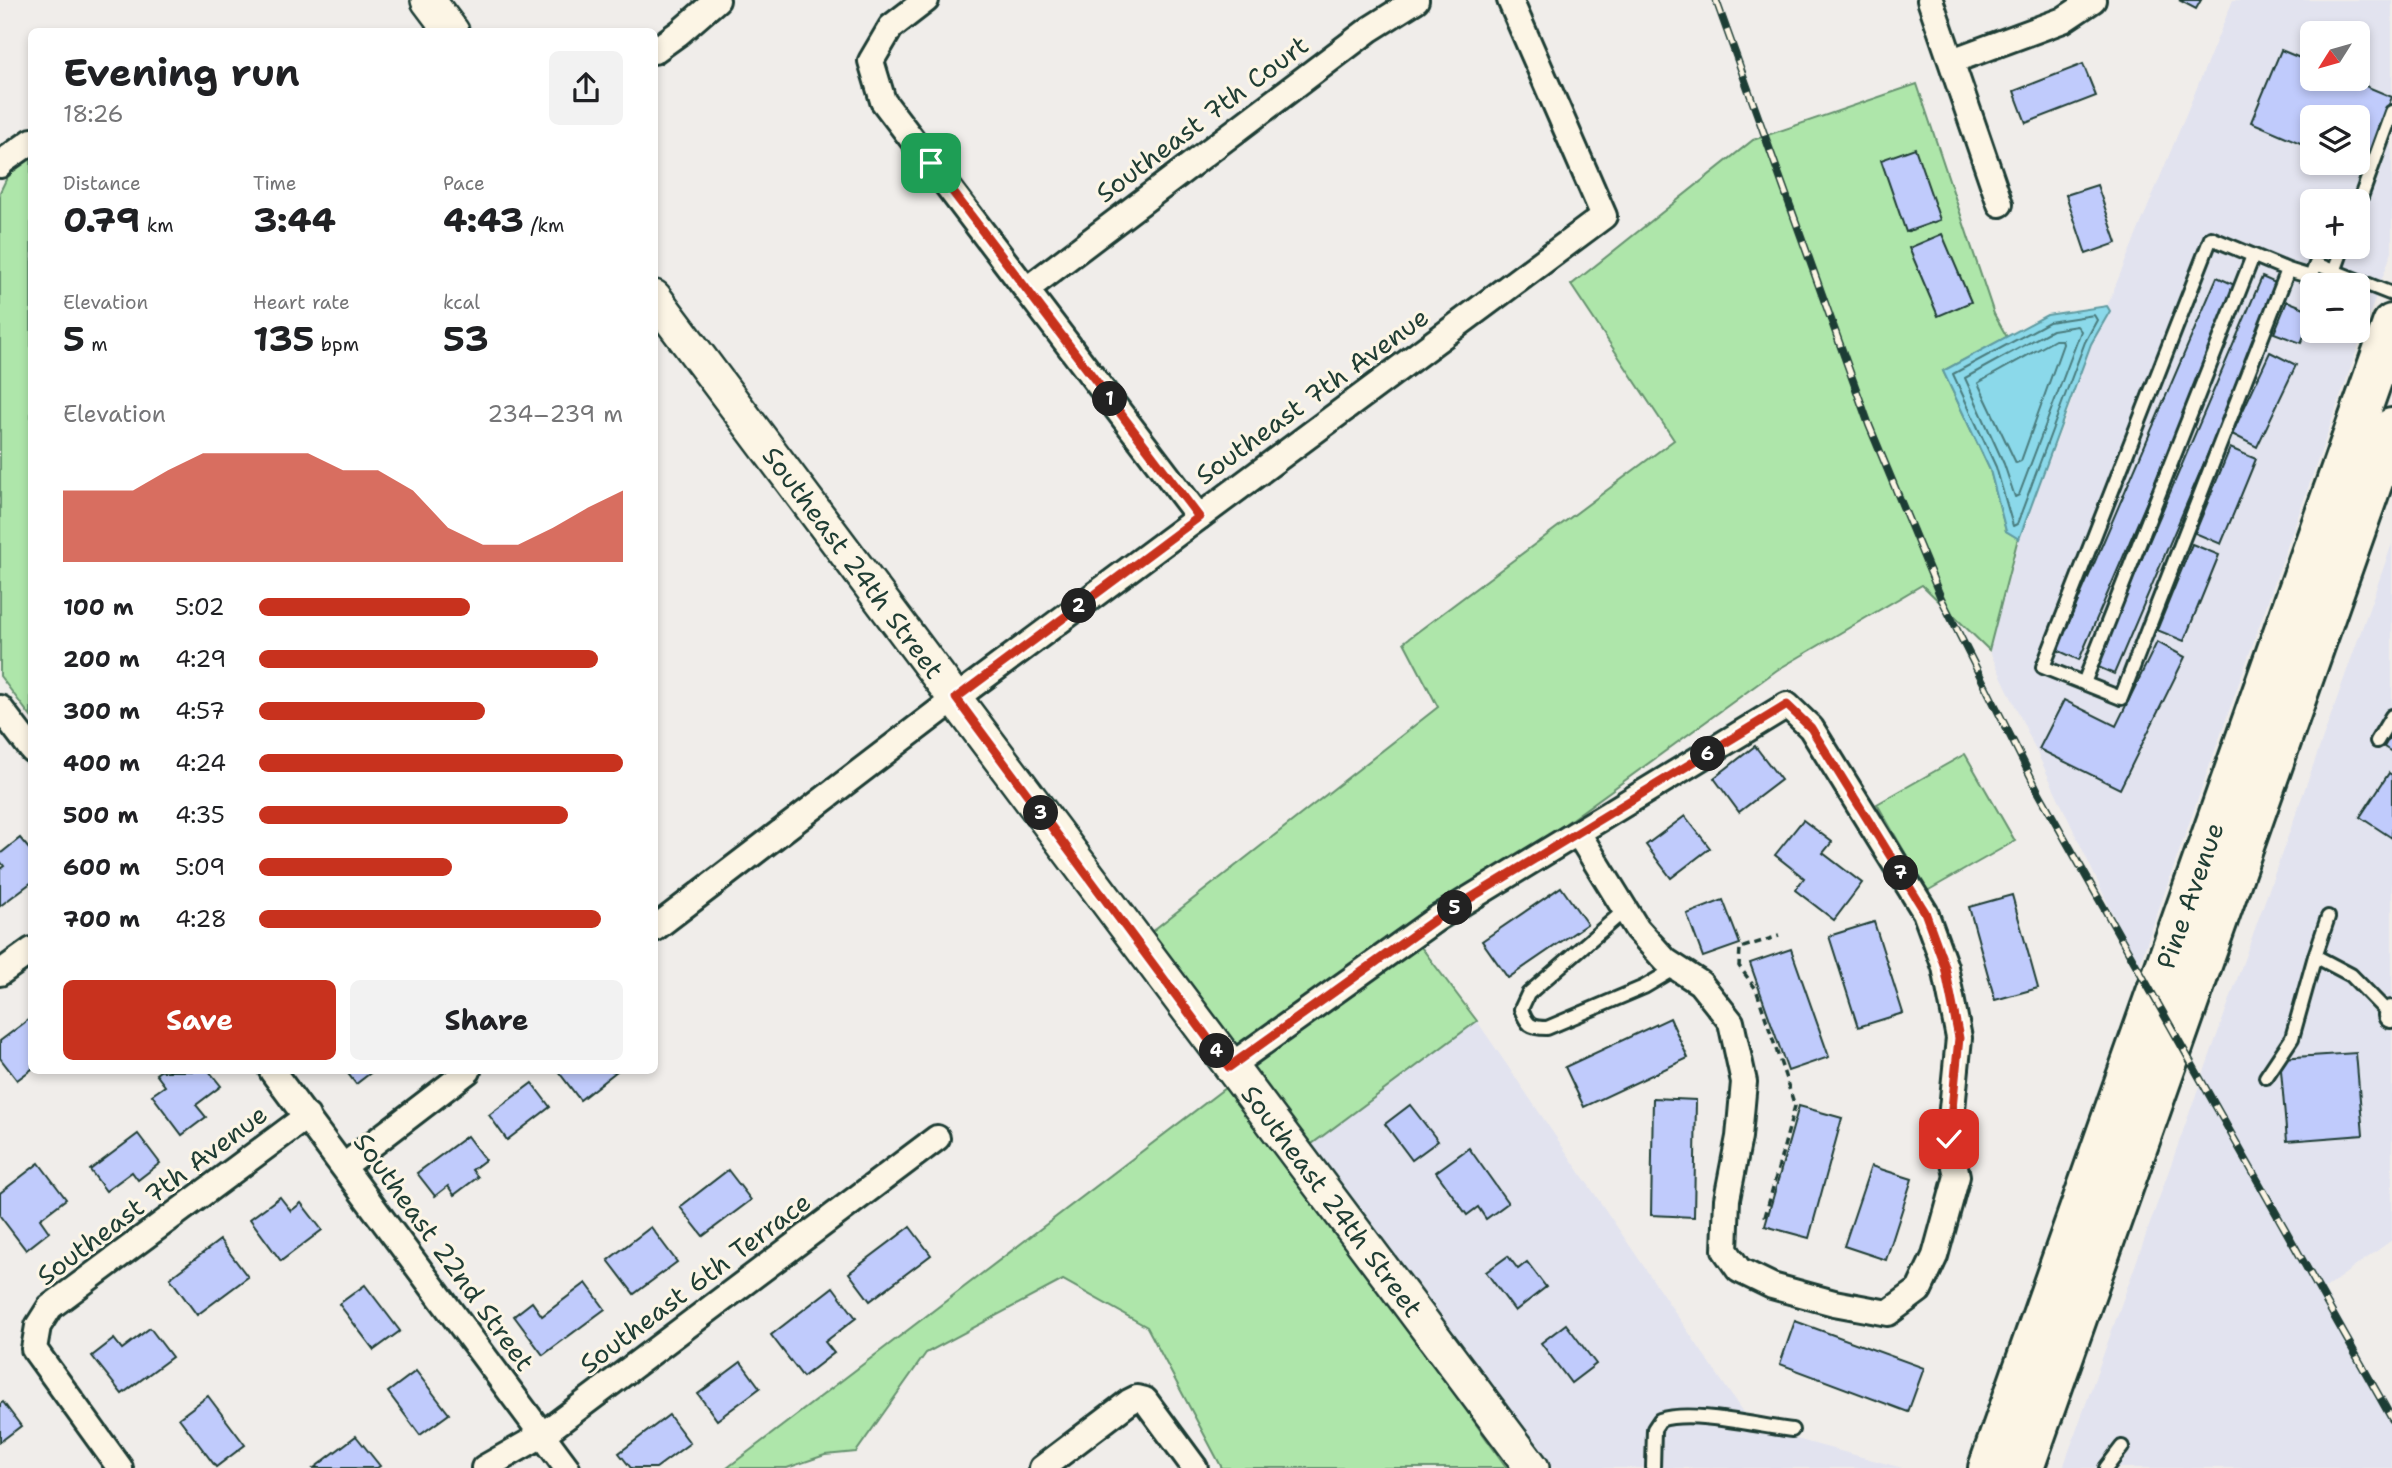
<!DOCTYPE html>
<html lang="en">
<head>
<meta charset="utf-8">
<style>
	body { margin:0; font-family:"Shantell Sans",sans-serif; background:#f2f2f2; color:#202124; height:100vh; display:flex; flex-direction:column; font-size:26px; white-space:nowrap }
	* { box-sizing:border-box; margin:0 }
	p { font-size:23px; color:#757577 }
	.icon { flex:none; width:38px; height:38px; fill:none; stroke:currentColor; stroke-width:2; stroke-linecap:round; stroke-linejoin:round }
	.map { position:relative; flex:1; overflow:hidden }
	.drawer { position:absolute; left:28px; top:28px; width:630px; height:1046px; display:flex; flex-direction:column; background:#fff; border-radius:10px; box-shadow:0 4px 10px #0003 }
	.drawer>* { flex:none }
	.needle { width:46px; rotate:233deg }
	.fabs { position:absolute; left:2300px; top:21px; display:grid; gap:14px }
	.fabs a { display:grid; place-items:center; width:70px; height:70px; border-radius:10px; background:#fff; box-shadow:0 4px 10px #0003; font-size:35px }
	.pin { position:absolute; display:grid; place-items:center; width:60px; height:60px; color:#fff; margin:-30px; border-radius:14px; box-shadow:0 4px 10px #0006 }
	.km { position:absolute; width:35px; height:35px; margin:-18px; border-radius:50%; background:#222; color:#fff; font-size:19px; line-height:35px; text-align:center }
	.round { display:grid; place-items:center; flex:none; width:74px; height:74px; border-radius:10px; background:#f2f2f2 }
	.headline { display:flex; align-items:center; justify-content:space-between; height:119px; padding:0 35px }
	h1 { font-size:38px; font-weight:700; line-height:52px }
	.stats { display:grid; grid-template-columns:repeat(3,1fr); gap:10px; height:119px; padding:7px 35px }
	.stats div { display:grid; align-content:center }
	.stats b { font-size:35px; font-weight:700 }
	.stats small { font-size:19px; font-weight:400 }
	.stats p { font-size:19px }
	.chart { height:196px; padding:14px 35px }
	.chart p { display:flex; justify-content:space-between }
	.chart svg { width:100%; height:126px; margin-top:7px; fill:#c8321e; opacity:.7 }
	.primary-button { display:flex; gap:14px; margin-top:auto; padding:14px 35px }
	.primary-button a { flex:1; height:80px; border-radius:10px; background:#c8321e; color:#fff; font-size:28px; font-weight:700; line-height:80px; text-align:center }
	.primary-button a+a { background:#f2f2f2; color:#202124 }
	ul { padding:0 35px; list-style:none; font-size:23px }
	li { display:grid; grid-template-columns:112px 84px 1fr; align-items:center; height:52px }
	li i { height:18px; border-radius:9px; background:#c8321e }
	.map>svg:first-child { display:block }
	.built { fill:#e2e3ef; fill-rule:evenodd }
	.green { fill:#aee6aa; stroke:#66926f; stroke-width:2 }
	.water { fill:#8bd9ea; stroke:#609ba1; stroke-width:2 }
	.lines { fill:none; stroke-linecap:round; stroke-linejoin:round }
	.shore { stroke:#4a7b7d; stroke-width:2 }
	.building { fill:#c0cbfc; stroke:#1f3d34; stroke-width:2 }
	.lane-casing { stroke:#1f3d34; stroke-width:18 }
	.street-casing { stroke:#1f3d34; stroke-width:30 }
	.secondary-casing { stroke:#1f3d34; stroke-width:38 }
	.highway-casing { stroke:#1f3d34; stroke-width:44 }
	.path { stroke:#1f3d34; stroke-width:3.5; stroke-dasharray:7 5; stroke-linecap:butt }
	.lane { stroke:#fcf5e5; stroke-width:12 }
	.street { stroke:#fcf5e5; stroke-width:24 }
	.secondary { stroke:#fcf5e5; stroke-width:33 }
	.highway { stroke:#fcf5e5; stroke-width:38 }
	.rail-casing { stroke:#1f3d34; stroke-width:8 }
	.rail { stroke:#fcf5e5; stroke-width:5; stroke-dasharray:16; stroke-linecap:butt }
	.route-casing { stroke:#fff; stroke-width:14 }
	.route { stroke:#c8321e; stroke-width:9 }
	.labels { text-anchor:middle; stroke-width:6; stroke-linejoin:round; paint-order:stroke }
	.street-label { font-size:26px; fill:#1f3d34; stroke:#fcf5e5 }
</style>
</head>
<body>
<div class="map">
<svg width="2392" height="1468" viewBox="0 0 2392 1468">
	<rect width="100%" height="100%" fill="#f0edea"/>
	<filter id="ink" filterUnits="userSpaceOnUse"><feTurbulence type="fractalNoise" baseFrequency=".0143" numOctaves="2"/><feDisplacementMap in="SourceGraphic" scale="14" xChannelSelector="R" yChannelSelector="G"/><feConvolveMatrix kernelMatrix="1 2 1 2 8 2 1 2 1" color-interpolation-filters="sRGB"/></filter>
	<g filter="url(#ink)">
		<!-- built -->
		<g class="built">
			<path d="M2233 0H2392V251L2138 968 1989 650 2018 538 2065 420 2091 344 2110 311 2107 306ZM2312 33H2357V79H2312ZM2312 117H2357V163H2312ZM2312 201H2357V247H2312ZM2312 285H2357V331H2312Z"/>
			<path d="M2392 544V1240L2324 1289 2392 1411V1468H2063Z"/>
			<path d="M1477 1021 1753 1427 1902 1468H1546L1305 1149Z"/>
		</g>
		<!-- green -->
		<g class="green">
			<path d="M1917 84 1994 314 2007 337 1943 371 1990 470 2006 531 2018 538 1989 650 1922 585 1777 670 1412 935 1477 1021 1305 1149 1146 936 1438 707 1404 642 1674 440 1571 285 1753 140Z"/>
			<path d="M31 150V717L0 676V192L15 161Z"/>
			<path d="M1965 754 2015 841 1927 891 1877 804Z"/>
			<path d="M1229 1085 1346 1241 1507 1468H1222L1147 1327 1063 1280 926 1353 856 1452 825 1455 787 1468H727Z"/>
		</g>
		<!-- water -->
		<path class="water" d="M2107 306 2110 311 2091 344 2019 539 2006 531 1990 470 1943 371 2047 315Z"/>
		<g class="lines">
			<!-- shore -->
			<g class="shore">
				<path d="M2094 315 2097 320 2085 342 2017 524 2013 526 1996 467 1953 374 2049 322Z"/>
				<path d="M2077 326 2081 331 2019 495 2015 497 2004 464 1965 378 2052 330Z"/>
				<path d="M2055 340H2062L2063 344 2021 461 2016 463 1978 383Z"/>
			</g>
		</g>
		<!-- building -->
		<g class="building">
			<path d="M2179 0H2201L2196 9Z"/>
			<path d="M2281 50 2312 63V79H2349L2392 97 2363 169 2347 163H2357V117H2312V148L2251 122Z"/>
			<path d="M2083 64 2096 96 2026 123 2014 91Z"/>
			<path d="M1915 148 1940 220 1906 232 1881 160Z"/>
			<path d="M2097 185 2117 243 2086 254 2066 195Z"/>
			<path d="M1942 234 1971 302 1938 316 1909 248Z"/>
			<path d="M2217 277 2239 287 2079 660 2057 650Z"/>
			<path d="M2262 277 2280 285 2114 674 2096 666Z"/>
			<path d="M2287 301 2312 311V317L2301 343 2274 333Z"/>
			<path d="M2270 352 2296 365 2257 447 2232 434Z"/>
			<path d="M2230 448 2256 459 2221 544 2195 533Z"/>
			<path d="M2192 544 2219 555 2184 641 2157 630Z"/>
			<path d="M2157 642 2185 657 2120 789 2039 749 2064 700 2116 726Z"/>
			<path d="M2392 733V752L2384 747Z"/>
			<path d="M1755 746 1781 780 1739 812 1714 778Z"/>
			<path d="M2389 773 2392 775V838L2360 817Z"/>
			<path d="M1685 816 1710 848 1671 878 1646 845Z"/>
			<path d="M1803 820 1832 842 1823 853 1862 883 1834 920 1795 890 1804 878 1775 855Z"/>
			<path d="M20 838 29 849 32 847V882L0 906V869L4 866 0 861V854Z"/>
			<path d="M1561 887 1587 924 1508 978 1482 941Z"/>
			<path d="M2012 895 2038 988 1995 1000 1969 907Z"/>
			<path d="M1723 900 1740 944 1703 957 1687 914Z"/>
			<path d="M1874 922 1903 1013 1858 1027 1829 936Z"/>
			<path d="M1791 949 1829 1057 1788 1071 1750 963Z"/>
			<path d="M32 1017V1069L17 1080 0 1058V1041Z"/>
			<path d="M1670 1018 1688 1058 1584 1107 1565 1067Z"/>
			<path d="M2356 1053 2363 1135 2287 1141 2280 1058Z"/>
			<path d="M160 1071H209L221 1086 196 1105 206 1117 182 1135 152 1095 165 1086 156 1074Z"/>
			<path d="M346 1071H373L356 1084Z"/>
			<path d="M558 1071H617L580 1100Z"/>
			<path d="M532 1083 550 1107 507 1140 489 1115Z"/>
			<path d="M1653 1098 1696 1100 1694 1217 1651 1215Z"/>
			<path d="M1410 1105 1438 1141 1412 1160 1385 1124Z"/>
			<path d="M1799 1106 1842 1118 1809 1238 1765 1226Z"/>
			<path d="M138 1134 160 1163 138 1180 132 1172 106 1191 90 1170Z"/>
			<path d="M467 1136 485 1160 472 1170 478 1177 454 1195 448 1186 435 1196 417 1173Z"/>
			<path d="M1469 1148 1508 1203 1486 1219 1478 1207 1467 1215 1436 1172Z"/>
			<path d="M39 1163 66 1199 40 1219 49 1232 26 1250 0 1216V1193Z"/>
			<path d="M1871 1166 1912 1179 1886 1260 1844 1246Z"/>
			<path d="M728 1170 751 1200 703 1236 680 1207Z"/>
			<path d="M280 1197 291 1211 301 1203 322 1230 281 1261 250 1219Z"/>
			<path d="M651 1227 677 1262 634 1294 608 1260Z"/>
			<path d="M910 1227 931 1255 870 1301 849 1273Z"/>
			<path d="M220 1240 248 1277 197 1315 170 1278Z"/>
			<path d="M1508 1256 1518 1269 1527 1262 1546 1287 1515 1311 1486 1272Z"/>
			<path d="M586 1283 605 1309 543 1355 514 1316 532 1302 542 1316Z"/>
			<path d="M365 1285 400 1331 374 1350 339 1304Z"/>
			<path d="M833 1287 856 1318 825 1342 834 1353 803 1377 771 1335Z"/>
			<path d="M1795 1321 1924 1368 1908 1412 1780 1364Z"/>
			<path d="M1566 1324 1596 1364 1571 1383 1541 1343Z"/>
			<path d="M150 1328 172 1357 122 1394 92 1356 114 1339 122 1349Z"/>
			<path d="M741 1362 760 1388 717 1420 698 1394Z"/>
			<path d="M416 1371 449 1414 420 1435 388 1392Z"/>
			<path d="M208 1396 245 1445 216 1467 179 1418Z"/>
			<path d="M3 1402 21 1426 0 1442V1404Z"/>
			<path d="M669 1415 690 1443 656 1468H631L619 1453Z"/>
			<path d="M356 1436 380 1466 377 1468H314Z"/>
		</g>
		<g class="lines">
			<!-- lane casing -->
			<g class="lane-casing">
				<g id="lane">
					<path d="M2357 208 2392 112"/>
					<path d="M2288 270 2121 698 2043 667 2211 238 2288 270 2311 277 2316 264 2392 294"/>
					<path d="M2334 272 2343 247"/>
					<path d="M2084 683 2253 256"/>
					<path d="M2377 741 2392 716"/>
					<path d="M1625 910 1528 994 1521 1009C1527 1025 1530 1028 1547 1028L1644 987 1676 968"/>
					<path d="M2328 917 2315 956 2351 975 2391 1016"/>
					<path d="M2266 1077 2292 1038 2315 956"/>
					<path d="M1653 1468 1654 1429 1660 1420C1692 1409 1757 1426 1792 1430"/>
					<path d="M2106 1468 2122 1447"/>
				</g>
			</g>
			<!-- street casing -->
			<g class="street-casing">
				<g id="street">
					<path d="M926 0 891 27 871 61 883 101 1199 517"/>
					<path d="M1930 0 2000 204"/>
					<path d="M654 51 679 33 717 0"/>
					<path d="M1952 61 2063 20 2093 0"/>
					<path d="M0 165 2 162 32 141"/>
					<path d="M1027 289 1370 29 1416 0"/>
					<path d="M0 708 32 750"/>
					<path d="M654 929 956 698 1604 216 1510 0"/>
					<path d="M0 973 32 950"/>
					<path d="M2391 1015 2392 1013"/>
					<path d="M1229 1067 1436 919 1787 705 1811 728 1925 912 1945 967 1959 1038 1949 1139 1957 1176 1935 1256 1919 1290 1888 1313 1834 1303 1772 1286 1739 1270 1725 1250 1727 1199 1739 1137 1744 1082 1731 1022 1700 983 1666 961 1637 929 1578 833"/>
					<path d="M272 1071 567 1468"/>
					<path d="M344 1166 468 1071"/>
					<path d="M120 1468 34 1349 38 1326 50 1307 307 1116"/>
					<path d="M484 1468 542 1435 937 1138"/>
					<path d="M1042 1468 1129 1402 1137 1398 1145 1400 1195 1468"/>
				</g>
			</g>
			<!-- secondary casing -->
			<g class="secondary-casing">
				<g id="secondary">
					<path d="M428 0 452 32"/>
					<path id="s1" d="M654 297 1532 1468"/>
				</g>
			</g>
			<!-- highway casing -->
			<g class="highway-casing">
				<g id="highway">
					<path id="s2" d="M1988 1468 2392 324"/>
					<path d="M2024 1468 2392 428"/>
				</g>
			</g>
			<!-- path -->
			<path class="path" d="M1765 1217 1795 1106 1756 989 1739 966 1740 948 1779 936"/>
			<!-- lane -->
			<use href="#lane" class="lane"/>
			<!-- street -->
			<use href="#street" class="street"/>
			<!-- secondary -->
			<use href="#secondary" class="secondary"/>
			<!-- highway -->
			<use href="#highway" class="highway"/>
			<!-- rail casing -->
			<g class="rail-casing">
				<path id="rail" d="M1716 0 1869 425 1941 598 2038 791 2392 1419"/>
			</g>
			<!-- rail -->
			<use href="#rail" class="rail"/>
		</g>
	</g>
	<g class="lines" filter="url(#ink)">
		<!-- route casing -->
		<g class="route-casing">
			<path id="route" d="M931 163 1199 517 956 698 1229 1067 1436 919 1787 705 1811 728 1925 912 1945 967 1959 1038 1949 1139"/>
		</g>
		<!-- route -->
		<use href="#route" class="route"/>
	</g>
	<g class="labels">
		<!-- street labels -->
		<g class="street-label">
			<text transform="translate(1202 119) rotate(-37)" y="9">Southeast 7th Court</text>
			<text transform="translate(1312 396) rotate(-36)" y="9">Southeast 7th Avenue</text>
			<text dy="9" stroke="none"><textPath href="#s1" startOffset="332">Southeast 24th Street</textPath></text>
			<text dy="9" stroke="none"><textPath href="#s2" startOffset="607">Pine Avenue</textPath></text>
			<text transform="translate(152 1195) rotate(-37)" y="9">Southeast 7th Avenue</text>
			<text dy="9" stroke="none"><textPath href="#s1" startOffset="1130">Southeast 24th Street</textPath></text>
			<text transform="translate(444 1252) rotate(54)" y="9">Southeast 22nd Street</text>
			<text transform="translate(695 1283) rotate(-37)" y="9">Southeast 6th Terrace</text>
		</g>
	</g>
</svg>
<div class="fabs">
<a><svg class="needle" viewBox="-14 -14 28 28"><path d="M0-13l5 13h-10z" fill="#e53935"/><path d="M0 13l5-13h-10z" fill="#757577"/></svg></a>
<a><svg class="icon" aria-label="layers" viewBox="0 0 24 24"><path d="M12 4l9 5-9 5-9-5zM3 14l9 5 9-5"/></svg></a>
<a>+</a>
<a>−</a>
</div>
<div class="pin" style="left:931px;top:163px;background:#1e9e55"><svg class="icon" aria-label="arrive" viewBox="0 0 24 24"><path d="M6 21V4h12l-3 4 3 4H6"/></svg></div>
<div class="pin" style="left:1949px;top:1139px;background:#d93025"><svg class="icon" aria-label="check" viewBox="0 0 24 24"><path d="M5 12l5 5 9-10"/></svg></div>
<b class="km" style="left:1110px;top:399px">1</b>
<b class="km" style="left:1079px;top:606px">2</b>
<b class="km" style="left:1041px;top:813px">3</b>
<b class="km" style="left:1217px;top:1051px">4</b>
<b class="km" style="left:1455px;top:908px">5</b>
<b class="km" style="left:1708px;top:754px">6</b>
<b class="km" style="left:1901px;top:873px">7</b>
<section class="drawer">
<div class="headline"><div><h1>Evening run</h1><p>18:26</p></div><a class="round"><svg class="icon" aria-label="share" viewBox="0 0 24 24"><path d="M12 15V3M7 8l5-5 5 5M5 13v7h14v-7"/></svg></a></div>
<div class="stats">
<div><p>Distance</p><b>0.79<small> km</small></b></div>
<div><p>Time</p><b>3:44</b></div>
<div><p>Pace</p><b>4:43<small> /km</small></b></div>
</div>
<div class="stats">
<div><p>Elevation</p><b>5<small> m</small></b></div>
<div><p>Heart rate</p><b>135<small> bpm</small></b></div>
<div><p>kcal</p><b>53</b></div>
</div>
<div class="chart"><p><span>Elevation</span>234–239 m</p>
<svg viewBox="0 0 160 44" preserveAspectRatio="none"><path d="M0 44V19L10 19L20 19L30 12L40 6L50 6L60 6L70 6L80 12L90 12L100 19L110 32L120 38L130 38L140 32L150 25L160 19V44z"/></svg>
</div>
<ul>
<li><b>100 m</b>5:02<i style="width:58%"></i></li>
<li><b>200 m</b>4:29<i style="width:93%"></i></li>
<li><b>300 m</b>4:57<i style="width:62%"></i></li>
<li><b>400 m</b>4:24<i style="width:100%"></i></li>
<li><b>500 m</b>4:35<i style="width:85%"></i></li>
<li><b>600 m</b>5:09<i style="width:53%"></i></li>
<li><b>700 m</b>4:28<i style="width:94%"></i></li>
</ul>
<div class="primary-button"><a>Save</a><a>Share</a></div>
</section>
</div>
</body>
</html>
